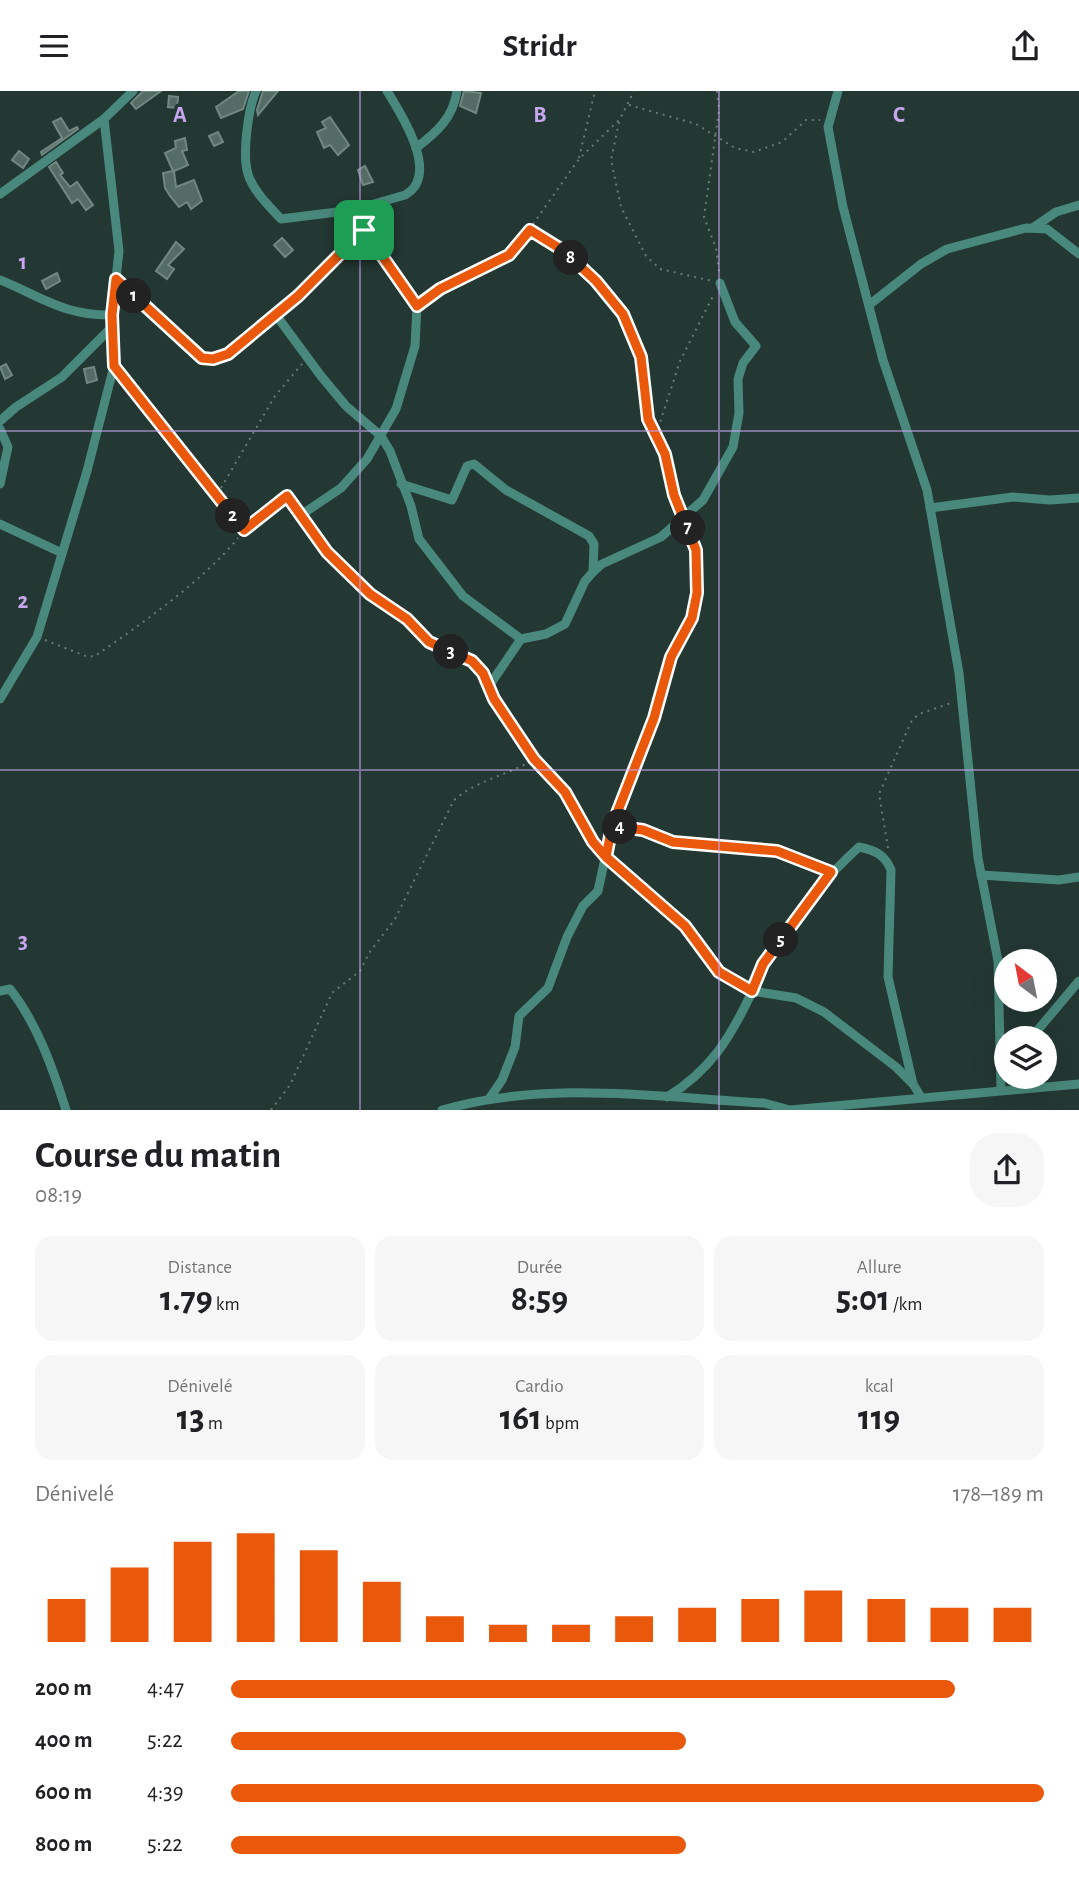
<!DOCTYPE html>
<html lang="fr">
<head>
<meta charset="utf-8">
<style>
	body { margin:0; font-family:"Alegreya Sans",sans-serif; background:#f6f6f6; color:#202124; height:100vh; display:flex; flex-direction:column; font-size:26px; white-space:nowrap }
	* { box-sizing:border-box; margin:0 }
	p { font-size:23px; color:#757577 }
	.icon { flex:none; width:38px; height:38px; fill:none; stroke:currentColor; stroke-width:2; stroke-linecap:round; stroke-linejoin:round }
	.map { position:relative; height:1019px; overflow:hidden }
	.details { display:flex; flex-direction:column; background:#fff; flex:1 }
	.details>* { flex:none }
	.needle { width:46px; rotate:328deg }
	.tools { position:absolute; left:994px; top:858px; display:grid; gap:14px }
	.tools a { display:grid; place-items:center; width:63px; height:63px; border-radius:50%; background:#fff; box-shadow:0 7px 28px #0002; font-size:35px }
	.pin { position:absolute; display:grid; place-items:center; width:60px; height:60px; color:#fff; margin:-30px; border-radius:14px; box-shadow:0 4px 10px #0006 }
	.km { position:absolute; width:35px; height:35px; margin:-18px; border-radius:50%; background:#222; color:#fff; font-size:19px; line-height:35px; text-align:center }
	.round { display:grid; place-items:center; flex:none; width:74px; height:74px; border-radius:28px; background:#f6f6f6 }
	.summary { display:flex; align-items:center; justify-content:space-between; height:119px; padding:0 35px }
	h1 { font-size:38px; font-weight:700; line-height:52px }
	.metrics { display:grid; grid-template-columns:repeat(3,1fr); gap:10px; height:119px; padding:7px 35px }
	.metrics div { display:grid; align-content:center; border-radius:18px; background:#f6f6f6; text-align:center }
	.metrics b { font-size:35px; font-weight:700 }
	.metrics small { font-size:19px; font-weight:400 }
	.metrics p { font-size:19px }
	.chart { height:196px; padding:14px 35px }
	.chart p { display:flex; justify-content:space-between }
	.chart svg { width:100%; height:126px; margin-top:7px; stroke:#ea580c; stroke-width:6 }
	ul { padding:0 35px; list-style:none; font-size:23px }
	li { display:grid; grid-template-columns:112px 84px 1fr; align-items:center; height:52px }
	li i { height:18px; border-radius:9px; background:#ea580c }
	header { display:flex; justify-content:space-between; align-items:center; height:91px; padding:0 35px; background:#fff; font-size:32px; font-weight:700 }
	.map>svg:first-child { display:block }
	.building { fill:#556b66; stroke:#708782; stroke-width:2 }
	.lines { fill:none; stroke-linecap:round; stroke-linejoin:round }
	.path { stroke:#6a7a77; stroke-width:2; stroke-dasharray:2 5; stroke-linecap:butt }
	.street { stroke:#49887c; stroke-width:9 }
	.route-casing { stroke:#fff; stroke-width:14 }
	.route { stroke:#ea580c; stroke-width:9 }
	.grid { fill:none; stroke:#c7a6ef; stroke-width:2; stroke-opacity:0.55 }
	.grid-label { font-size:23px; text-anchor:middle; font-weight:bold; fill:#c7a6ef; stroke:#233733; stroke-width:7; stroke-linejoin:round; paint-order:stroke }
</style>
</head>
<body>
<header><svg class="icon" aria-label="menu" viewBox="0 0 24 24"><path d="M4 6h16M4 12h16M4 18h16"/></svg>Stridr<svg class="icon" aria-label="share" viewBox="0 0 24 24"><path d="M12 15V3M7 8l5-5 5 5M5 13v7h14v-7"/></svg></header>
<div class="map">
<svg width="1079" height="1019" viewBox="0 0 1079 1019">
	<rect width="100%" height="100%" fill="#233733"/>
	<!-- building -->
	<g class="building">
		<path d="M143 0H161L136 18 131 12Z"/>
		<path d="M239 0H249L243 18 221 27 216 16Z"/>
		<path d="M263 0H278L258 24 257 19Z"/>
		<path d="M464 0 481 2 476 22 460 15Z"/>
		<path d="M169 5 178 6 177 17 168 16Z"/>
		<path d="M330 26 349 54 338 64 330 54 324 57 317 41 326 37 322 31Z"/>
		<path d="M61 27 69 40 77 36 78 38 42 64 41 61 62 47 53 31Z"/>
		<path d="M218 41 223 51 214 55 209 45Z"/>
		<path d="M185 47 187 59 182 60 188 74 174 80 176 96 194 89 202 110 191 118 187 111 179 116 170 105 165 97 163 82 173 80 165 62 176 57 175 50Z"/>
		<path d="M19 60 29 68 23 77 12 69Z"/>
		<path d="M56 71 63 82 60 84 70 96 77 91 93 114 86 119 78 108 72 112 49 76Z"/>
		<path d="M365 75 373 91 363 94 358 79Z"/>
		<path d="M282 147 293 159 285 166 274 154Z"/>
		<path d="M176 151 184 158 168 174 174 178 167 188 156 180Z"/>
		<path d="M57 182 60 190 46 198 42 190Z"/>
		<path d="M6 273 12 284 5 288 0 276Z"/>
		<path d="M94 276 97 289 87 292 84 278Z"/>
	</g>
	<g class="lines">
		<!-- path -->
		<g class="path">
			<path d="M717 0 719 19 704 126 716 157 719 181"/>
			<path d="M629 14 696 33 735 57 754 61 782 51 806 29H820"/>
			<path d="M619 31 611 69 621 116 646 165 660 178 712 190"/>
			<path d="M579 67 595 0"/>
			<path d="M530 139 564 160 596 190 623 223 641 266 648 328 665 363 672 395"/>
			<path d="M126 197 202 267C229 269 248 247 267 231"/>
			<path d="M426 208 514 160 579 68 620 28 634 0"/>
			<path d="M282 218 359 145"/>
			<path d="M656 344 680 270 714 203"/>
			<path d="M221 397 275 305 302 273"/>
			<path d="M45 549 88 566 95 565C140 534 204 489 238 447"/>
			<path d="M888 757 879 703 912 629 919 623 951 612"/>
			<path d="M271 1019 290 994 332 902 360 880 369 862 395 828 454 709C475 691 502 685 526 673"/>
		</g>
		<!-- street -->
		<g class="street">
			<path d="M838 0 828 36 843 116 883 269 927 399 959 582 978 767 998 870 1001 998"/>
			<path d="M416 57C437 41 453 27 457 0"/>
			<path d="M0 103 104 28 133 0"/>
			<path d="M353 119 405 104C441 84 401 23 387 0"/>
			<path d="M1034 136 1056 121 1079 114"/>
			<path d="M0 189C42 206 64 225 112 224"/>
			<path d="M869 214 921 173 947 158 1026 137 1047 138 1079 163"/>
			<path d="M276 224 321 285 346 315 381 345 390 360 411 415 419 448 463 505 521 548 489 595 491 602 534 668 565 701 593 751 685 835 719 881 752 900 796 907 824 921 896 976 913 993 921 1006"/>
			<path d="M114 275 244 439 282 406H289L301 424 341 397 367 368 396 318 415 255 417 215 353 119 281 128C269 115 253 100 248 83 242 64 248 18 256 0"/>
			<path d="M0 330 16 316 62 286 112 236"/>
			<path d="M0 338 8 356 0 393"/>
			<path d="M401 393 452 409 467 375 474 373 506 399 589 445 594 453 593 481"/>
			<path d="M930 417 1013 406 1050 409 1079 407"/>
			<path d="M301 424 327 461 370 503 407 528 437 556 472 570 483 582 489 595"/>
			<path d="M0 433 62 462"/>
			<path d="M521 548 546 543 565 533 585 490 593 481 602 473 661 446 703 409 733 356 739 322 738 288 743 272 756 255 735 231 720 192"/>
			<path d="M0 608 37 546 87 380 114 275 112 224 119 160 104 28"/>
			<path d="M612 735 643 739 673 751 777 760 831 781"/>
			<path d="M981 784 1059 789 1079 786"/>
			<path d="M0 900 10 898C37 932 53 978 66 1019"/>
			<path d="M1031 947 1079 890"/>
			<path d="M667 1006C710 980 730 947 751 903 755 893 757 882 763 873 790 831 822 789 859 756 875 759 885 764 891 779L888 886 913 993"/>
			<path d="M489 1008 502 989 515 956 519 925 548 897 567 846 583 815 598 800 612 735 654 627 671 566 692 528 697 502 696 459 674 404"/>
			<path d="M442 1019C546 989 658 1006 764 1012L790 1019 1079 993"/>
		</g>
	</g>
	<g class="lines">
		<!-- route casing -->
		<g class="route-casing">
			<path id="route" d="M364 139 298 205 228 263 213 268 202 267 116 188 112 224 114 275 244 439 287 405 327 461 370 503 407 528 429 551 472 570 483 582 494 608 534 668 565 701 593 751 606 766 612 735 643 739 673 751 777 760 831 781 763 873 752 900 719 881 685 835 606 766 612 735 654 627 671 566 692 527 697 502 696 459 674 404 665 363 648 328 641 266 623 223 596 190 564 160 530 139 509 164 440 198 417 215 364 139"/>
		</g>
		<!-- route -->
		<use href="#route" class="route"/>
	</g>
	<!-- grid -->
	<path class="grid" d="M360 0V1019M719 0V1019M0 340H1079M0 679H1079"/>
	<g class="grid-label">
		<text x="180" y="31">A</text>
		<text x="540" y="31">B</text>
		<text x="899" y="31">C</text>
		<text x="23" y="178">1</text>
		<text x="23" y="517">2</text>
		<text x="23" y="857">3</text>
	</g>
</svg>
<div class="tools">
<a><svg class="needle" viewBox="-14 -14 28 28"><path d="M0-13l5 13h-10z" fill="#e53935"/><path d="M0 13l5-13h-10z" fill="#757577"/></svg></a>
<a><svg class="icon" aria-label="layers" viewBox="0 0 24 24"><path d="M12 4l9 5-9 5-9-5zM3 14l9 5 9-5"/></svg></a>
</div>
<div class="pin" style="left:364px;top:139px;background:#1e9e55"><svg class="icon" aria-label="arrive" viewBox="0 0 24 24"><path d="M6 21V4h12l-3 4 3 4H6"/></svg></div>
<b class="km" style="left:134px;top:205px">1</b>
<b class="km" style="left:233px;top:425px">2</b>
<b class="km" style="left:451px;top:561px">3</b>
<b class="km" style="left:620px;top:736px">4</b>
<b class="km" style="left:781px;top:849px">5</b>
<b class="km" style="left:688px;top:437px">7</b>
<b class="km" style="left:571px;top:167px">8</b>
</div>
<section class="details">
<div class="summary"><div><h1>Course du matin</h1><p>08:19</p></div><a class="round"><svg class="icon" aria-label="share" viewBox="0 0 24 24"><path d="M12 15V3M7 8l5-5 5 5M5 13v7h14v-7"/></svg></a></div>
<div class="metrics">
<div><p>Distance</p><b>1.79<small> km</small></b></div>
<div><p>Durée</p><b>8:59</b></div>
<div><p>Allure</p><b>5:01<small> /km</small></b></div>
</div>
<div class="metrics">
<div><p>Dénivelé</p><b>13<small> m</small></b></div>
<div><p>Cardio</p><b>161<small> bpm</small></b></div>
<div><p>kcal</p><b>119</b></div>
</div>
<div class="chart"><p><span>Dénivelé</span>178–189 m</p>
<svg viewBox="0 0 160 44" preserveAspectRatio="none"><path d="M5 44V29M15 44V18M25 44V9M35 44V6M45 44V12M55 44V23M65 44V35M75 44V38M85 44V38M95 44V35M105 44V32M115 44V29M125 44V26M135 44V29M145 44V32M155 44V32"/></svg>
</div>
<ul>
<li><b>200 m</b>4:47<i style="width:89%"></i></li>
<li><b>400 m</b>5:22<i style="width:56%"></i></li>
<li><b>600 m</b>4:39<i style="width:100%"></i></li>
<li><b>800 m</b>5:22<i style="width:56%"></i></li>
</ul>
</section>
</body>
</html>
